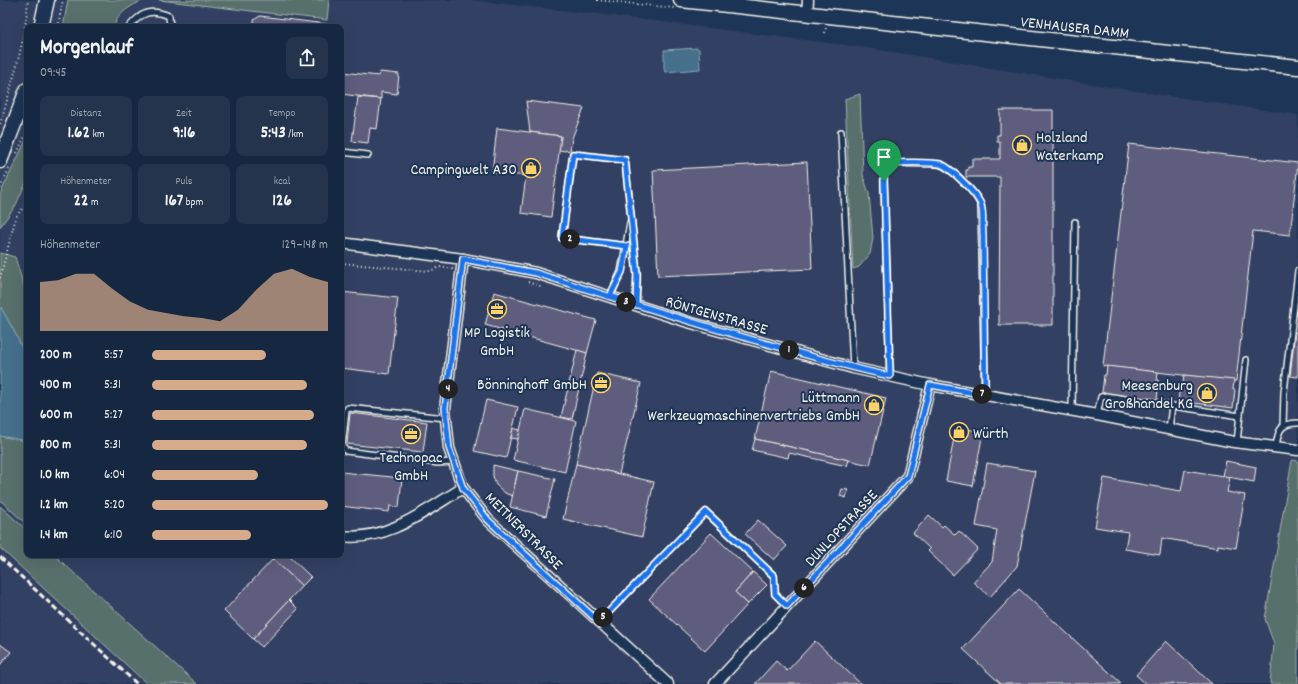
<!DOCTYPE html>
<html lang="de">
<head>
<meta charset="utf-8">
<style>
	body { margin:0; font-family:Dekko,sans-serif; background:#23344c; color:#f1f3f6; height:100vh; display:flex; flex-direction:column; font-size:15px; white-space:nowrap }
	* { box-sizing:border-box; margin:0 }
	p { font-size:13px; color:#9ea6b1 }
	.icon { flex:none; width:22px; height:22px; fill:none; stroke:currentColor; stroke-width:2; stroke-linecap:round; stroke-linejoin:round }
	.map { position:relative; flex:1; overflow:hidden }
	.sheet { position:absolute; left:24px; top:24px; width:320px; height:534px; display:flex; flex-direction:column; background:#162841; border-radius:8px; box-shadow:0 4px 16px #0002,0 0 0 1px #35445a }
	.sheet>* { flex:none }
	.pin { position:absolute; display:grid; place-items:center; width:34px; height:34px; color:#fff; margin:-41px -17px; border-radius:50% 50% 50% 0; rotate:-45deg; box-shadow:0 0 4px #0007 }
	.pin .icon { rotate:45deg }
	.km { position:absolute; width:20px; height:20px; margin:-10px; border-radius:50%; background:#222; color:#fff; font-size:11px; line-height:20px; text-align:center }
	.round { display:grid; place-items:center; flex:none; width:42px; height:42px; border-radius:8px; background:#23344c }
	.head { display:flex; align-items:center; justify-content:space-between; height:68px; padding:0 16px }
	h1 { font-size:22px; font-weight:800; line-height:30px }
	.metrics { display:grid; grid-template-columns:repeat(3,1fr); gap:6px; height:68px; padding:4px 16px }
	.metrics div { display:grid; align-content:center; border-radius:8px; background:#23344c; text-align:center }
	.metrics b { font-size:17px; font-weight:800 }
	.metrics small { font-size:11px; font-weight:400 }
	.metrics p { font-size:11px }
	.chart { height:112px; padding:8px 16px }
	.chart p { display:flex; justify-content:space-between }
	.chart svg { width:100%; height:72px; margin-top:4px; fill:#d6ab8b; opacity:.7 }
	ul { padding:0 16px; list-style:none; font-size:13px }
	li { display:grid; grid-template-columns:64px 48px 1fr; align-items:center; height:30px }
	li i { height:10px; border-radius:5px; background:#d6ab8b }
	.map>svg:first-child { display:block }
	.built { fill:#304163 }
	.green { fill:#58706c; stroke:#a6b0aa }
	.water { fill:#456f8c; stroke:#8ba3b1 }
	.building { fill:#5e5d7e; stroke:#f4f1e8 }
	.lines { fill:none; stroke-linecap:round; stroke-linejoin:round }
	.lane-casing { stroke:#f4f1e8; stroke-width:8 }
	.street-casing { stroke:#f4f1e8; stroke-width:13 }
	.secondary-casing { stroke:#f4f1e8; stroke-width:17 }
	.path { stroke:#f4f1e8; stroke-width:2; stroke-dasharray:1 3; stroke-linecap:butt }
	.lane { stroke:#1d3557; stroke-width:5 }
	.street { stroke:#1d3557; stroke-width:10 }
	.secondary { stroke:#1d3557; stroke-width:14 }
	.rail { stroke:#f4f1e8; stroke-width:3; stroke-dasharray:6 3; stroke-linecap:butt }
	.route-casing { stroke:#fff; stroke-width:8 }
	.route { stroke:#1a73e8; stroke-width:5 }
	.labels { text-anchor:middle; stroke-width:4; stroke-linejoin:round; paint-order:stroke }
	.street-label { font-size:16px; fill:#f4f1e8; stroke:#1d3557 }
	.poi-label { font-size:16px; fill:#f4f1e8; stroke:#1d3557; text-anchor:end }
</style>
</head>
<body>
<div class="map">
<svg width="1298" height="684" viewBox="0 0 1298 684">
	<rect width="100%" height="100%" fill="#1d3557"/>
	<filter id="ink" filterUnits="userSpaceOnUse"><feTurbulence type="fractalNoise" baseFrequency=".025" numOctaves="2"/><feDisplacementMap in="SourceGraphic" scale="8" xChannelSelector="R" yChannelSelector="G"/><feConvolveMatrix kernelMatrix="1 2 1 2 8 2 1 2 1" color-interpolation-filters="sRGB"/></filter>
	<g filter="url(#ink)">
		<!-- built -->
		<g class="built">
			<path d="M0 0H470L606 15 868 48 1123 89 1298 115V684H197L54 555H341V27H27V138L0 194Z"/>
			<path d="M27 180V530L0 506V227L16 205Z"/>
			<path d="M0 548 147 684H0Z"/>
		</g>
		<!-- green -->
		<g class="green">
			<path d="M68 0H144C132 5 117 13 114 27H63Z"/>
			<path d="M159 0H329L327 20Z"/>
			<path d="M860 94 863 175 869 194 873 238 870 254 859 267 853 269 845 99Z"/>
			<path d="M27 138V180L16 205 0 227V194Z"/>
			<path d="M0 253 15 257 27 297V359L15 333 0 306Z"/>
			<path d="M0 436 27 441V525L0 500Z"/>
			<path d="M1292 460 1298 461V684H1270L1274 644 1265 619Z"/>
			<path d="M0 506 27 530V555H54L197 684H147L0 548Z"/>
		</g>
		<!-- water -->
		<g class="water">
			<path d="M697 48 699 49 700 69 665 72 664 69V50Z"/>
			<path d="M0 306 15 333 27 359V441L0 436Z"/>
		</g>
		<!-- building -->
		<g class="building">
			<path d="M260 16 327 24 329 27H254V20Z"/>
			<path d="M342 72 379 76 380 72 399 74 397 94 381 92V99L341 94Z"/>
			<path d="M358 97 381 99 377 129 370 128 368 143 352 141Z"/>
			<path d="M526 101 584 108 572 138 571 146 570 147 571 149 568 151 567 150 565 151 559 150 561 136 530 132Z"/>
			<path d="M1000 110H1053V325H999L1000 177H966V170H968V167H972V159H1000V142H997V135H1000Z"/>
			<path d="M497 128 561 136 551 217 521 213 526 176 492 172Z"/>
			<path d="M1129 144 1298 163 1290 235 1253 231 1236 381 1103 366Z"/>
			<path d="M807 162 812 269 658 276 653 170Z"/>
			<path d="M341 292 398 298 389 374 341 368Z"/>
			<path d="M494 292 596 320 587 353 485 325Z"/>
			<path d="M1295 332H1298V377L1290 376Z"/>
			<path d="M577 350 587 353 572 419 561 417Z"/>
			<path d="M1107 366 1158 372 1157 381H1159L1157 399 1102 393 1104 375H1106Z"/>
			<path d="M771 371 886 398 870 465 755 439Z"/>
			<path d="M597 373 641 383 619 474 576 464Z"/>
			<path d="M1184 375 1234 380 1233 390H1235L1233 408 1178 401 1180 384H1183Z"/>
			<path d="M486 400 518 407 506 458 474 451Z"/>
			<path d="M525 409 576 421 565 472 513 460Z"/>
			<path d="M350 413 427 422 423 452 347 444Z"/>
			<path d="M956 427 983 432 973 486 946 481Z"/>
			<path d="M513 428 520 430 518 439 511 438Z"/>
			<path d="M755 439 849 460 847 466 789 453 788 458 752 450Z"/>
			<path d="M1226 461 1256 467 1254 482 1223 476Z"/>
			<path d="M987 463 1035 471 1017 566 990 597 973 582 992 562 997 530 976 526Z"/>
			<path d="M576 464 654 482 642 537 563 519Z"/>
			<path d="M493 465 518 471 512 496 505 493 496 485 493 476Z"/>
			<path d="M1185 470 1230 477 1227 492 1245 495 1236 548 1218 545V548L1162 538 1160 555 1125 549 1128 532 1095 527 1104 478 1181 491Z"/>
			<path d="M518 471 555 479 546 516 510 507Z"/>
			<path d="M341 472 402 478 399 507 390 506 389 512 341 506Z"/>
			<path d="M842 489 848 490 846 498 840 496Z"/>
			<path d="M929 515 942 527 944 525 955 535 959 531 978 549 953 575 928 551 930 549 913 533Z"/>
			<path d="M758 520 787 546 774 560 745 534Z"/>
			<path d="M711 533 753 572 735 592 748 604 705 651 649 599Z"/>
			<path d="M276 555H288L311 577 302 586 273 559Z"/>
			<path d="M273 559 302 586 253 639 224 611Z"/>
			<path d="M753 572 767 585 748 604 735 592Z"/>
			<path d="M1019 589 1121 683 1120 684H1001L963 649Z"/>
			<path d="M289 600 298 609 262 647 253 639Z"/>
			<path d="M815 641 861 684H755L776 661 787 671Z"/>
			<path d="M1166 641 1212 684H1146L1136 675Z"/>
			<path d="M0 644 11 652 0 665Z"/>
		</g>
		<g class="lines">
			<!-- lane casing -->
			<g class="lane-casing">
				<g id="lane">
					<path d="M129 27C141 13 150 8 169 16L170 27"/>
					<path d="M841 132 853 368"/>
					<path d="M341 154 342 152 368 155"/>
					<path d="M627 246 562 238 573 154 625 160 637 274 636 305"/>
					<path d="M610 296 621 272 630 223"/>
					<path d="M890 376 884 181V163L938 164C951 166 977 194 981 206L985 395"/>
					<path d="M1072 410 1075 222"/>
					<path d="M1097 415 1101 397 1106 396 1240 416"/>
					<path d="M446 418 348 408 346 411 342 446 346 451 438 463 454 462"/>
					<path d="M1283 426 1284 392 1298 271"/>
					<path d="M1169 429 1172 406"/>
					<path d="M1237 442 1246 360"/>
					<path d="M1276 447C1278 431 1280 423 1298 423"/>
					<path d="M599 622 706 512 774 576 775 594 787 606"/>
				</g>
			</g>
			<!-- street casing -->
			<g class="street-casing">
				<g id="street">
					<path d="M807 14 808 0"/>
					<path d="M341 243 463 259 536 273 688 322 853 368 930 385 1097 415 1234 442 1298 450"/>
					<path d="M463 259 445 409 449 448 463 488 488 520 668 684"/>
					<path d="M341 536C387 542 426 510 463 488"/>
					<path d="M715 684 908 476 930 385"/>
				</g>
			</g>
			<!-- secondary casing -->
			<g class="secondary-casing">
				<g id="secondary">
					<path d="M681 0 1298 67"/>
					<path d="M41 27 47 0"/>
					<path d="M0 161 27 90"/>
				</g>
			</g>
			<!-- path -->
			<g class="path">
				<path d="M597 0 674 8"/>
				<path d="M58 27 63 0"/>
				<path d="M825 33 826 27"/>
				<path d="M0 124C12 83 25 43 28 0"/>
				<path d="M17 153 27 132"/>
				<path d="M0 188 9 169"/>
				<path d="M341 263 429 271 441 267 453 269"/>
				<path d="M0 278 16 217 27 202"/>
				<path d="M528 282 543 287"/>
			</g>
			<!-- lane -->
			<use href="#lane" class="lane"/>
			<!-- street -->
			<use href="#street" class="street"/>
			<!-- secondary -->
			<use href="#secondary" class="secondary"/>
			<!-- rail -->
			<path class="rail" d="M0 557 137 684"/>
		</g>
	</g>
	<g class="lines" filter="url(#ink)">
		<!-- route casing -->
		<g class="route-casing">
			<path id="route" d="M884 181 890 376C851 368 813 357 775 346 720 331 665 314 610 296L622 272 627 246 562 238 573 154 625 160 637 274 636 305 536 273 463 259 445 408 449 448 463 488 488 520 599 622 706 512 774 576 775 594 787 606 908 476 930 385 985 395 983 235C982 226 984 214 981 205 978 195 949 166 940 164 923 161 901 163 884 163V181"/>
		</g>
		<!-- route -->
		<use href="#route" class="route"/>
	</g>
	<!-- icons -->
	<defs>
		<g id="shop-ring" transform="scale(1)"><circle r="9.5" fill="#1d3557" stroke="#ffd166" stroke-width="1.5"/><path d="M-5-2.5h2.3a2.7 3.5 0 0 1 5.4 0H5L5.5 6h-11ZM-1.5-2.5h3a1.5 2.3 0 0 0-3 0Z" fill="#ffd166"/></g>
		<g id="office-ring" transform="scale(1)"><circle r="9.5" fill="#1d3557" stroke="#ffd166" stroke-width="1.5"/><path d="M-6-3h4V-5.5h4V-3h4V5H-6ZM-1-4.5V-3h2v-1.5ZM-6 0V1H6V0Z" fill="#ffd166"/></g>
	</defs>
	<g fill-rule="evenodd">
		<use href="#shop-ring" x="1022" y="145"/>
		<use href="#shop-ring" x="531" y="168"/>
		<use href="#office-ring" x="497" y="309"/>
		<use href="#office-ring" x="601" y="383"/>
		<use href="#shop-ring" x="1207" y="393"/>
		<use href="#shop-ring" x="874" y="405"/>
		<use href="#shop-ring" x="959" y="432"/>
		<use href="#office-ring" x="411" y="434"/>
	</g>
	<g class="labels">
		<!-- street labels -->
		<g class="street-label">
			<text transform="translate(1075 26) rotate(6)" y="6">VENHAUSER DAMM</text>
			<text transform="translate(717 314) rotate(16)" y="6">RÖNTGENSTRASSE</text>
			<text transform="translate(840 527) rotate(-47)" y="6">DUNLOPSTRASSE</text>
			<text transform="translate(525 530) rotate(45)" y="6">MEITNERSTRASSE</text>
		</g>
		<!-- poi labels -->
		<g class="poi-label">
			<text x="1036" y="142" text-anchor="start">Holzland<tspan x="1036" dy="18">Waterkamp</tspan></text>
			<text x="517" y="174">Campingwelt A30</text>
			<text x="497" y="337" text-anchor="middle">MP Logistik<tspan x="497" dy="18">GmbH</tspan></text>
			<text x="587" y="389">Bönninghoff GmbH</text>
			<text x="1193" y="390">Meesenburg<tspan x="1193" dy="18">Großhandel KG</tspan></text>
			<text x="860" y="402">Lüttmann<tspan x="860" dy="18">Werkzeugmaschinenvertriebs GmbH</tspan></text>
			<text x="973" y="438" text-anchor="start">Würth</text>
			<text x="411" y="462" text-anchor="middle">Technopac<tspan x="411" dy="18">GmbH</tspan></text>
		</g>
	</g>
</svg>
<div class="pin" style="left:884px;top:181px;background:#1e9e55"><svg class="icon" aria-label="arrive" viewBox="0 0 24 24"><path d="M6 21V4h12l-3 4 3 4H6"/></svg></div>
<b class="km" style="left:789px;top:350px">1</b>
<b class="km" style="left:570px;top:239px">2</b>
<b class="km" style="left:626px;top:302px">3</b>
<b class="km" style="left:448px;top:389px">4</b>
<b class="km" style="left:603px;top:617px">5</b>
<b class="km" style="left:804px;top:588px">6</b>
<b class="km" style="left:982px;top:394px">7</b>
<section class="sheet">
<div class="head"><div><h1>Morgenlauf</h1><p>09:45</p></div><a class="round"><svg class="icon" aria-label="share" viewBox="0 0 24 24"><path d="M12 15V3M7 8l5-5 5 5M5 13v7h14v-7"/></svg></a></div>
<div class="metrics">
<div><p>Distanz</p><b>1.62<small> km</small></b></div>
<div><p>Zeit</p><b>9:16</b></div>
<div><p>Tempo</p><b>5:43<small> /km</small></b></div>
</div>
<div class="metrics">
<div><p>Höhenmeter</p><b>22<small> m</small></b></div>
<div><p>Puls</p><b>167<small> bpm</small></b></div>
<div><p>kcal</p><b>126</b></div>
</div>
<div class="chart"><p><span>Höhenmeter</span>129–148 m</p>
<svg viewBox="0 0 160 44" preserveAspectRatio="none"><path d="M0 44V14L10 13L20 9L30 9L40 18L50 26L60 31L70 33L80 35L90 36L100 38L110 31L120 19L130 9L140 6L150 11L160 14V44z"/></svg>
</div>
<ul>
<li><b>200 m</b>5:57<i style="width:65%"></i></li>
<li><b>400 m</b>5:31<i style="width:88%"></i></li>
<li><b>600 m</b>5:27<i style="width:92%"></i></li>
<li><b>800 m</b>5:31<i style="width:88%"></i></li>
<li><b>1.0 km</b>6:04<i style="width:60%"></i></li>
<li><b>1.2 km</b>5:20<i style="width:100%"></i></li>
<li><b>1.4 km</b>6:10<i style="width:56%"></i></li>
</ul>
</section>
</div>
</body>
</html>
